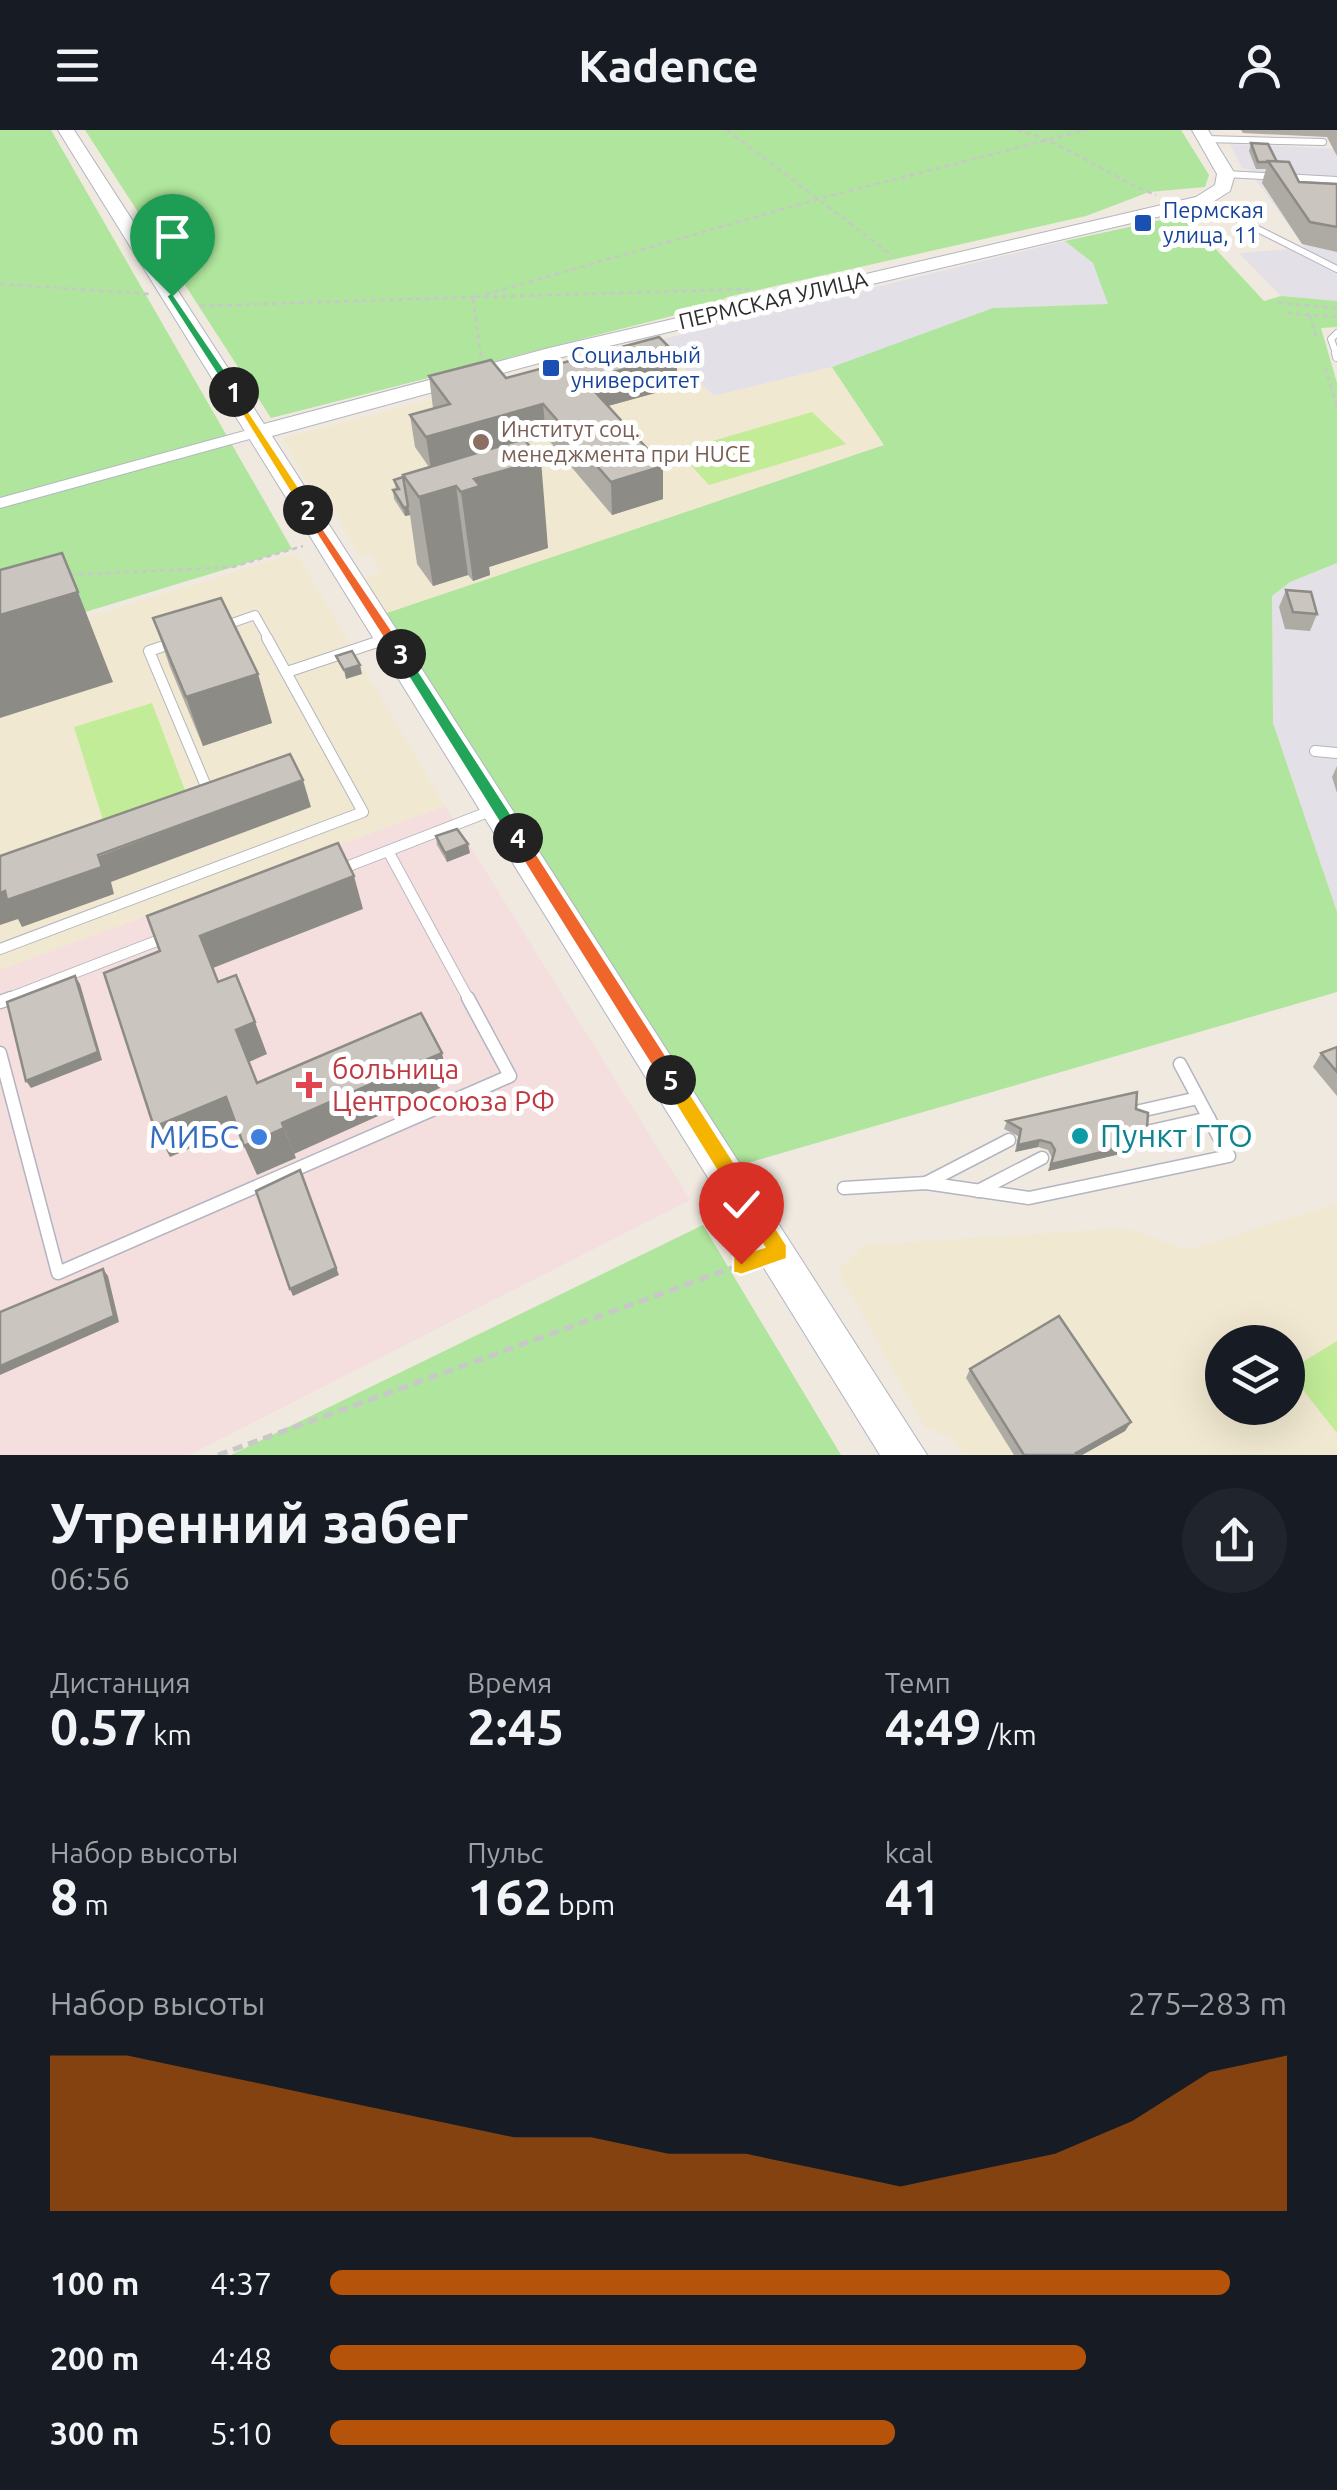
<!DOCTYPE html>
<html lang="ru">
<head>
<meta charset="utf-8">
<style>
	body { margin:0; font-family:Ubuntu,sans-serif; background:#20242c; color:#f1f3f6; height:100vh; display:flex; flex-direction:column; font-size:38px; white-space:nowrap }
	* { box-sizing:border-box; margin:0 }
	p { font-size:32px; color:#9ea1a6 }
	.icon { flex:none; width:55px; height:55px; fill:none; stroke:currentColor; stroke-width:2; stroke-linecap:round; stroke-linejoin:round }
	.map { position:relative; height:1325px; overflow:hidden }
	.drawer { display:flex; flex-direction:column; background:#171b24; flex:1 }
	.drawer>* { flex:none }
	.buttons { position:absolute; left:1205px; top:1195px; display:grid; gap:20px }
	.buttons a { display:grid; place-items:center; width:100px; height:100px; border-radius:50%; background:#171b24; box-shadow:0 10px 40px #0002; font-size:50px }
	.pin { position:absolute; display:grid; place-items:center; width:85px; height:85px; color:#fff; margin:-102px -42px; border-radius:50% 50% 50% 0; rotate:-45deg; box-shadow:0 0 10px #0007 }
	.pin .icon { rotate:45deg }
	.km { position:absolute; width:50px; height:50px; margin:-25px; border-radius:50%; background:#222; color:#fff; font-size:28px; line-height:50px; text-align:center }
	.round { display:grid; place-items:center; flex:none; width:105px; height:105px; border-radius:52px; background:#20242c }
	.summary { display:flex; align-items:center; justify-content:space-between; height:170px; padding:0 50px }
	h1 { font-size:55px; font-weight:700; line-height:75px }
	.metrics { display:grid; grid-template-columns:repeat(3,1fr); gap:15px; height:170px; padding:10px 50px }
	.metrics div { display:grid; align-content:center }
	.metrics b { font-size:50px; font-weight:700 }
	.metrics small { font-size:28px; font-weight:400 }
	.metrics p { font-size:28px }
	.chart { height:280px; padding:20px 50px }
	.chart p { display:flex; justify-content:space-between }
	.chart svg { width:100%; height:180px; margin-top:10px; fill:#b45309; opacity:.7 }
	ul { padding:0 50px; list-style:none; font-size:32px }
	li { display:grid; grid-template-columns:160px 120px 1fr; align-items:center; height:75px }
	li i { height:25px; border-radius:12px; background:#b45309 }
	header { display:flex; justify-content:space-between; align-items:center; height:130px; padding:0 50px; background:#171b24; font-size:45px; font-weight:700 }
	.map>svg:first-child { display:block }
	.industrial { fill:#e3e0e7 }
	.education { fill:#f0e8d0; fill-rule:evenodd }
	.medical { fill:#f5dede }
	.green { fill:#afe59c }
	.pitch { fill:#c2ec98 }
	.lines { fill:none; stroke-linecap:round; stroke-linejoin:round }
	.lane-far3-casing { stroke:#b3b5c0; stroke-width:8 }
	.lane-far2-casing { stroke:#b3b5c0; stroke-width:10 }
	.lane-far1-casing { stroke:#b3b5c0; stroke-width:12 }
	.lane-casing { stroke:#b3b5c0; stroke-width:15 }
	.street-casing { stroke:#b3b5c0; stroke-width:2 }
	.secondary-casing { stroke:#b3b5c0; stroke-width:2 }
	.path-far1 { stroke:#c8c8c8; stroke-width:2.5; stroke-dasharray:5 4; stroke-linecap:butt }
	.path { stroke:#c8c8c8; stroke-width:5; stroke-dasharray:10 6; stroke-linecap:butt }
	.lane-far3 { stroke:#fff; stroke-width:6 }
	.lane-far2 { stroke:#fff; stroke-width:8 }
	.lane-far1 { stroke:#fff; stroke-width:10 }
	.lane { stroke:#fff; stroke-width:12 }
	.street { fill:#fff; fill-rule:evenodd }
	.secondary { fill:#fff; fill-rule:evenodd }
	.wall { fill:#aeaaa4 }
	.shaded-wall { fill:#8d8b86 }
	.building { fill:#cac6bf; stroke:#8d8b86; stroke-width:2.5 }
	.split-1 { fill:#22a559; stroke:#fff; stroke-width:2.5 }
	.split-2 { fill:#f5b400; stroke:#fff; stroke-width:2.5 }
	.split-3 { fill:#f0652b; stroke:#fff; stroke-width:2.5 }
	.split-4 { fill:#22a559; stroke:#fff; stroke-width:2.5 }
	.split-5 { fill:#f0652b; stroke:#fff; stroke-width:2.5 }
	.split-6 { fill:#f5b400; stroke:#fff; stroke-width:2.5 }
	.transit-dot { fill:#1a4fb4; stroke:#fff; stroke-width:4 }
	.education-dot { fill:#8d6e63; stroke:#fff; stroke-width:4 }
	.health-dot { fill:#e0444e; stroke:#fff; stroke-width:4 }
	.culture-dot { fill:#0f9aa8; stroke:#fff; stroke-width:4 }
	.shop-dot { fill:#3f7fe0; stroke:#fff; stroke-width:4 }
	.labels { text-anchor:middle; stroke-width:10; stroke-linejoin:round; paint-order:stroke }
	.far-transit-label { font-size:22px; fill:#164399; stroke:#fff; text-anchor:start }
	.far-street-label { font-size:22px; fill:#2d2d2d; stroke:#fff }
	.far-education-label { font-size:22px; fill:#785e54; stroke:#fff; text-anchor:start }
	.health-label { font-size:28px; fill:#be3a42; stroke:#fff; text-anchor:start }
	.near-culture-label { font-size:32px; fill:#0d838f; stroke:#fff; text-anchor:start }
	.near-shop-label { font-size:32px; fill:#366cbe; stroke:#fff; text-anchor:end }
</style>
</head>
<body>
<header><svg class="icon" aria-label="menu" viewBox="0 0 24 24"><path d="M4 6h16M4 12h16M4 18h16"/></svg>Kadence<svg class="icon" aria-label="person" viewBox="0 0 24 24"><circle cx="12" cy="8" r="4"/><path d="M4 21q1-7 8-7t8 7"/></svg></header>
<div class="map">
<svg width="1337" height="1325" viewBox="0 0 1337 1325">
	<rect width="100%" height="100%" fill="#efe9e0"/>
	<!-- industrial -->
	<g class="industrial">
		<path d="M1230 14 1337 19V171L1281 166 1239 123 1305 118 1249 40 1242 38Z"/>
		<path d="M1065 111 1093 133 1109 174 993 178 832 237 714 266 655 211Z"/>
		<path d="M1337 433V782L1273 593 1272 466 1290 452Z"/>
	</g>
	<!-- education -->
	<g class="education">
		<path d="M655 211 714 266 832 237 885 314 381 485 361 449 381 442 370 424 359 426 328 367 316 369 283 308Z"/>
		<path d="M296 423 445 676 0 840V514Z"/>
		<path d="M1337 1074V1325H963L953 1309 924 1296 838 1140 864 1115 1126 1098 1187 1120ZM1222 1212H1288V1278H1222Z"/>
	</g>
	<!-- medical -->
	<path class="medical" d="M445 676 690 1070 189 1325H0V840Z"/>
	<!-- green -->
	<g class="green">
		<path d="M0 0H51L292 419 0 508Z"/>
		<path d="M85 0H1181L1209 45 1205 57 1149 62 1086 86 727 167 715 175 271 288Z"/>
		<path d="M1184 85 1264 171 1281 166 1337 171V197L1321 198 1337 253V433L1290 452 1272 466 1273 593 1337 782V862L737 1036 381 485 884 315 832 237 993 178 1108 174 1093 133 1065 111Z"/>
		<path d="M703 1095 841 1325H231Z"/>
	</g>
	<!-- pitch -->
	<g class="pitch">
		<path d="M812 282 846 314 709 355 678 321Z"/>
		<path d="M152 573 186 663 103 690 74 597Z"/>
		<path d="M1337 1211V1303L1288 1241Z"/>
	</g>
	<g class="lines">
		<!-- lane-far3 casing -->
		<g class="lane-far3-casing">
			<g id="lane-far3">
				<path d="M1206 9 1323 12"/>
				<path d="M1226 44 1337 50"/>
				<path d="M1202 71 1337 139"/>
				<path d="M1337 226 1331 209 1337 203"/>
			</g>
		</g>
		<!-- lane-far2 casing -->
		<g class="lane-far2-casing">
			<g id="lane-far2">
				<path d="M1336 223 1337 227"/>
				<path d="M221 497 255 485 269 510"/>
				<path d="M382 510 386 509"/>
			</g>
		</g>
		<!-- lane-far1 casing -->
		<g class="lane-far1-casing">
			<g id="lane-far1">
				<path d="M176 512 149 521 208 661"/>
				<path d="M287 542 386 509"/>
				<path d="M1315 621 1337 623"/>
				<path d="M388 721 469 870"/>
				<path d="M336 741 493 680"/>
				<path d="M0 819 363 682 267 508"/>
				<path d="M4 870 167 807"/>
			</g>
		</g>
		<!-- lane casing -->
		<g class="lane-casing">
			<g id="lane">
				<path d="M0 872 11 868"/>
				<path d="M0 923 58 1143 510 946 468 868"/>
				<path d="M1140 981 1198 968"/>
				<path d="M1151 1001 1209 988"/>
				<path d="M926 1053 1009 1010"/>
				<path d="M844 1058 926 1053 1029 1068 1229 1026 1180 934"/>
				<path d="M978 1061 1042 1028"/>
			</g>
		</g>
		<!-- street casing -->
		<g class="street-casing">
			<path id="street" d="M259 297 264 299V305L0 378V368Z"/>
		</g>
		<!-- secondary casing -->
		<g class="secondary-casing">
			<path id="secondary" d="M58 0H74L264 294 549 218 1196 67 1215 55 1217 44 1192 0H1208L1235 44 1230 61 1208 75 554 229 272 306 927 1325H880Z"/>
		</g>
		<!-- path-far1 -->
		<g class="path-far1">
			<path d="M727 0 893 126"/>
			<path d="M1017 0C1067 13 1107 46 1156 65"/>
			<path d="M0 154 150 164"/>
			<path d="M484 167 750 159"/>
			<path d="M1278 173 1337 178"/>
			<path d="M200 176 475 167"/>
			<path d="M1287 183 1337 187"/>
			<path d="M1309 184 1317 209"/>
			<path d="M481 227 473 168 818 69 1086 0"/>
			<path d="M1325 237 1337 276"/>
			<path d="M70 445 233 437 303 416"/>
		</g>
		<!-- path -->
		<path class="path" d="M218 1325 751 1131"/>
		<!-- lane-far3 -->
		<use href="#lane-far3" class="lane-far3"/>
		<!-- lane-far2 -->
		<use href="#lane-far2" class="lane-far2"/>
		<!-- lane-far1 -->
		<use href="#lane-far1" class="lane-far1"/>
		<!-- lane -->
		<use href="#lane" class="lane"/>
		<!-- street -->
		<use href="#street" class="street"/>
		<!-- secondary -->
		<use href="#secondary" class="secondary"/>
	</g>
	<!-- wall -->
	<g class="wall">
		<path d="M1241 0H1337V26L1327 7 1243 3Z"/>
		<path d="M1251 13 1277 32 1299 52 1337 54V122L1302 114 1262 53 1266 39H1256L1249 21Z"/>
		<path d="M677 225V257L608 276 663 369 612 385 546 307 526 312 548 418 489 437 490 445 473 451 468 445 433 456 417 434 410 385 405 386 394 369 393 360H396L394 350 429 337 415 317 410 285 433 278 429 246 506 248Z"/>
		<path d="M1286 460 1317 484 1310 501 1285 499 1279 477Z"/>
		<path d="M153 488 258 544 272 593 203 616 170 537Z"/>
		<path d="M1337 636V663L1332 647Z"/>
		<path d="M436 706 470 723 447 732 437 715Z"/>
		<path d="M1337 917V966L1313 937 1321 923Z"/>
		<path d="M1136 979 1158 1015 1048 1041 1052 1028 1048 1020 1038 1017 1015 1022 1018 1006 1004 999 1007 991Z"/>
		<path d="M970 1239 1131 1292 1125 1301 1082 1325H1014L966 1248Z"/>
	</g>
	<!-- shaded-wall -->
	<g class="shaded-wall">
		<path d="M677 225V257L586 282 584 250Z"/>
		<path d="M543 274 546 307 431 339 426 307Z"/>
		<path d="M541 330 548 418 489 437 490 445 473 451 461 362 474 349Z"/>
		<path d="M663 336V369L612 385 611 352Z"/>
		<path d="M456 356 468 445 433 456 419 367Z"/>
		<path d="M408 376 410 385 405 386 404 378Z"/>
		<path d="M78 462 113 552 0 588V485Z"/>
		<path d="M360 535 362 544 346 549 344 540Z"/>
		<path d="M258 544 272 593 203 616 186 567Z"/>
		<path d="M303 650 311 677 111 752 114 764 22 797 18 789 0 795V763Z"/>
		<path d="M468 714 470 723 447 732 445 723Z"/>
		<path d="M354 746 363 779 213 838 200 806Z"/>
		<path d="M75 846 80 854 102 930 31 958 26 951Z"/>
		<path d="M255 892 267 924 249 932 236 900Z"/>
		<path d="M442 923 449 954 294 1024 282 993Z"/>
		<path d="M226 967 239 997 170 1027 154 997Z"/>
		<path d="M284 998 296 1028 257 1045 244 1016Z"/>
		<path d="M1162 1008 1158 1015 1048 1041 1051 1034Z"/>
		<path d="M1040 1010 1038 1017 1015 1022 1018 1015Z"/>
		<path d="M303 1047 339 1145 293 1166 290 1159Z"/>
		<path d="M103 1139 108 1146 119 1192 0 1245V1236Z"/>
		<path d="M1131 1292 1125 1301 1082 1325H1075L1076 1323Z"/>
	</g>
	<!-- building -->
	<g class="building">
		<path d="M1251 13 1268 14 1277 32H1258Z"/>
		<path d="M1268 31 1289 32 1299 52 1337 54V97L1310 92Z"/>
		<path d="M659 207 677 225 584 250 663 336 611 352 543 274 426 307 410 285 450 274 429 246 491 230 506 248Z"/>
		<path d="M524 309 541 330 474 349 480 356 461 362 456 356 419 367 403 345Z"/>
		<path d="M403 347 408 376 404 378 393 360 399 359 394 350Z"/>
		<path d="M62 423 78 462 0 485V440Z"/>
		<path d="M1286 460 1311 462 1317 484 1293 482Z"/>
		<path d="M221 468 258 544 186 567 153 488Z"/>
		<path d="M352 521 360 535 344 540 336 526Z"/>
		<path d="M290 624 303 650 98 725 102 737 7 770 5 761 0 763V726Z"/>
		<path d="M457 699 468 714 445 723 436 706Z"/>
		<path d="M338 713 354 746 200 806 218 852 236 845 255 892 236 900 257 953 421 883 442 923 282 993 284 998 244 1016 226 967 154 997 104 843 160 821 147 786Z"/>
		<path d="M75 846 98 922 26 951 7 872Z"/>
		<path d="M1337 917V942L1321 923Z"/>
		<path d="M1137 962 1136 979 1148 983 1147 999 1162 1008 1051 1034 1055 1020 1051 1013 1040 1010 1018 1015 1021 999 1007 991Z"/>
		<path d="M300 1040 336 1138 290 1159 256 1061Z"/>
		<path d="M103 1139 114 1186 0 1236V1182Z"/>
		<path d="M1059 1186 1131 1292 1076 1323 1078 1325H1024L970 1239Z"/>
	</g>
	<!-- split-1 -->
	<path class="split-1" d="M172 162 240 262 238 265 228 262 166 166Z"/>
	<!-- split-2 -->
	<path class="split-2" d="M234 259 314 380 312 382 301 380 228 262Z"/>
	<!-- split-3 -->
	<path class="split-3" d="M308 376 406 521V528H396L301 380Z"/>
	<!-- split-4 -->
	<path class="split-4" d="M401 519 406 521 524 704V713H512L394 524Z"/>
	<!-- split-5 -->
	<path class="split-5" d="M518 702 524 704 678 944V956H664L512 713V704Z"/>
	<!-- split-6 -->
	<path class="split-6" d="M671 941 678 944 787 1115V1129L741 1145 733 1142V1127L764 1117 664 956V944Z"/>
	<!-- markers -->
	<g class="transit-dot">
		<rect x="1133" y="83" width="20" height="20" rx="5"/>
		<rect x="541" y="228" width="20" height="20" rx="5"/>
	</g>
	<circle class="education-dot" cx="481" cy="312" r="10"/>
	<path class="health-dot" d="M304 940h10v10h10v10h-10v10h-10v-10h-10v-10h10z"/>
	<circle class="culture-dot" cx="1080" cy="1006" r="10"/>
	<circle class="shop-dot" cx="259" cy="1007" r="10"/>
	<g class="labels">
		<!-- far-transit labels -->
		<g class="far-transit-label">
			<text x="1163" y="88">Пермская<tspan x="1163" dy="25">улица, 11</tspan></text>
			<text x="571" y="233">Социальный<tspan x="571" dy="25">университет</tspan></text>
		</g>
		<!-- far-street labels -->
		<g class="far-street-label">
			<text transform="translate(773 170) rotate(-13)" y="8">ПЕРМСКАЯ УЛИЦА</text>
		</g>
		<!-- far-education labels -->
		<g class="far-education-label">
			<text x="501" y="307">Институт соц.<tspan x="501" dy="25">менеджмента при HUCE</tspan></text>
		</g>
		<!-- health labels -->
		<g class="health-label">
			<text x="332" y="949">больница<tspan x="332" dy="32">Центросоюза РФ</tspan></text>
		</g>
		<!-- near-culture labels -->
		<g class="near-culture-label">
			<text x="1100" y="1017">Пункт ГТО</text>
		</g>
		<!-- near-shop labels -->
		<g class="near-shop-label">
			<text x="239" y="1018">МИБС</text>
		</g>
	</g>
</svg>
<div class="buttons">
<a><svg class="icon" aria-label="layers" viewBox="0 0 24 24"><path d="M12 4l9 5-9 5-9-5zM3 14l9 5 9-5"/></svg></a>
</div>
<div class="pin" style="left:172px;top:166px;background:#1e9e55"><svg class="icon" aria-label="arrive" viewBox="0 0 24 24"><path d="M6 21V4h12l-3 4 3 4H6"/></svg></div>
<div class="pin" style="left:741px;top:1134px;background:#d93025"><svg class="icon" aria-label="check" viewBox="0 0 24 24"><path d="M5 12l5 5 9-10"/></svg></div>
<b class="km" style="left:234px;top:262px">1</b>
<b class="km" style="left:308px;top:380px">2</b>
<b class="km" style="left:401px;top:524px">3</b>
<b class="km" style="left:518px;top:708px">4</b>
<b class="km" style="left:671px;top:950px">5</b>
</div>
<section class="drawer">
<div class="summary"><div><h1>Утренний забег</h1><p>06:56</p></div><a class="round"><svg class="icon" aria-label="share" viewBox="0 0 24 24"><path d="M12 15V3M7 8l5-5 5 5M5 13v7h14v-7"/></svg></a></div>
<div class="metrics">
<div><p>Дистанция</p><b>0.57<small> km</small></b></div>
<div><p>Время</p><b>2:45</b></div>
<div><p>Темп</p><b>4:49<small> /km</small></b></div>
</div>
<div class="metrics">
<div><p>Набор высоты</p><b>8<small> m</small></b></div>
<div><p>Пульс</p><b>162<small> bpm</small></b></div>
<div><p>kcal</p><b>41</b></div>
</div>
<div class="chart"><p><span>Набор высоты</span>275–283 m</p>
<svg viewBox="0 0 160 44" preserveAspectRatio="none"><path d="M0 44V6L10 6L20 10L30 14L40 18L50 22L60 26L70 26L80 30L90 30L100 34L110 38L120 34L130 30L140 22L150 10L160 6V44z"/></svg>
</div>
<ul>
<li><b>100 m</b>4:37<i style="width:94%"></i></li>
<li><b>200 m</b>4:48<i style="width:79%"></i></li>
<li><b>300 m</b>5:10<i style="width:59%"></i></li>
</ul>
</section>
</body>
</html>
